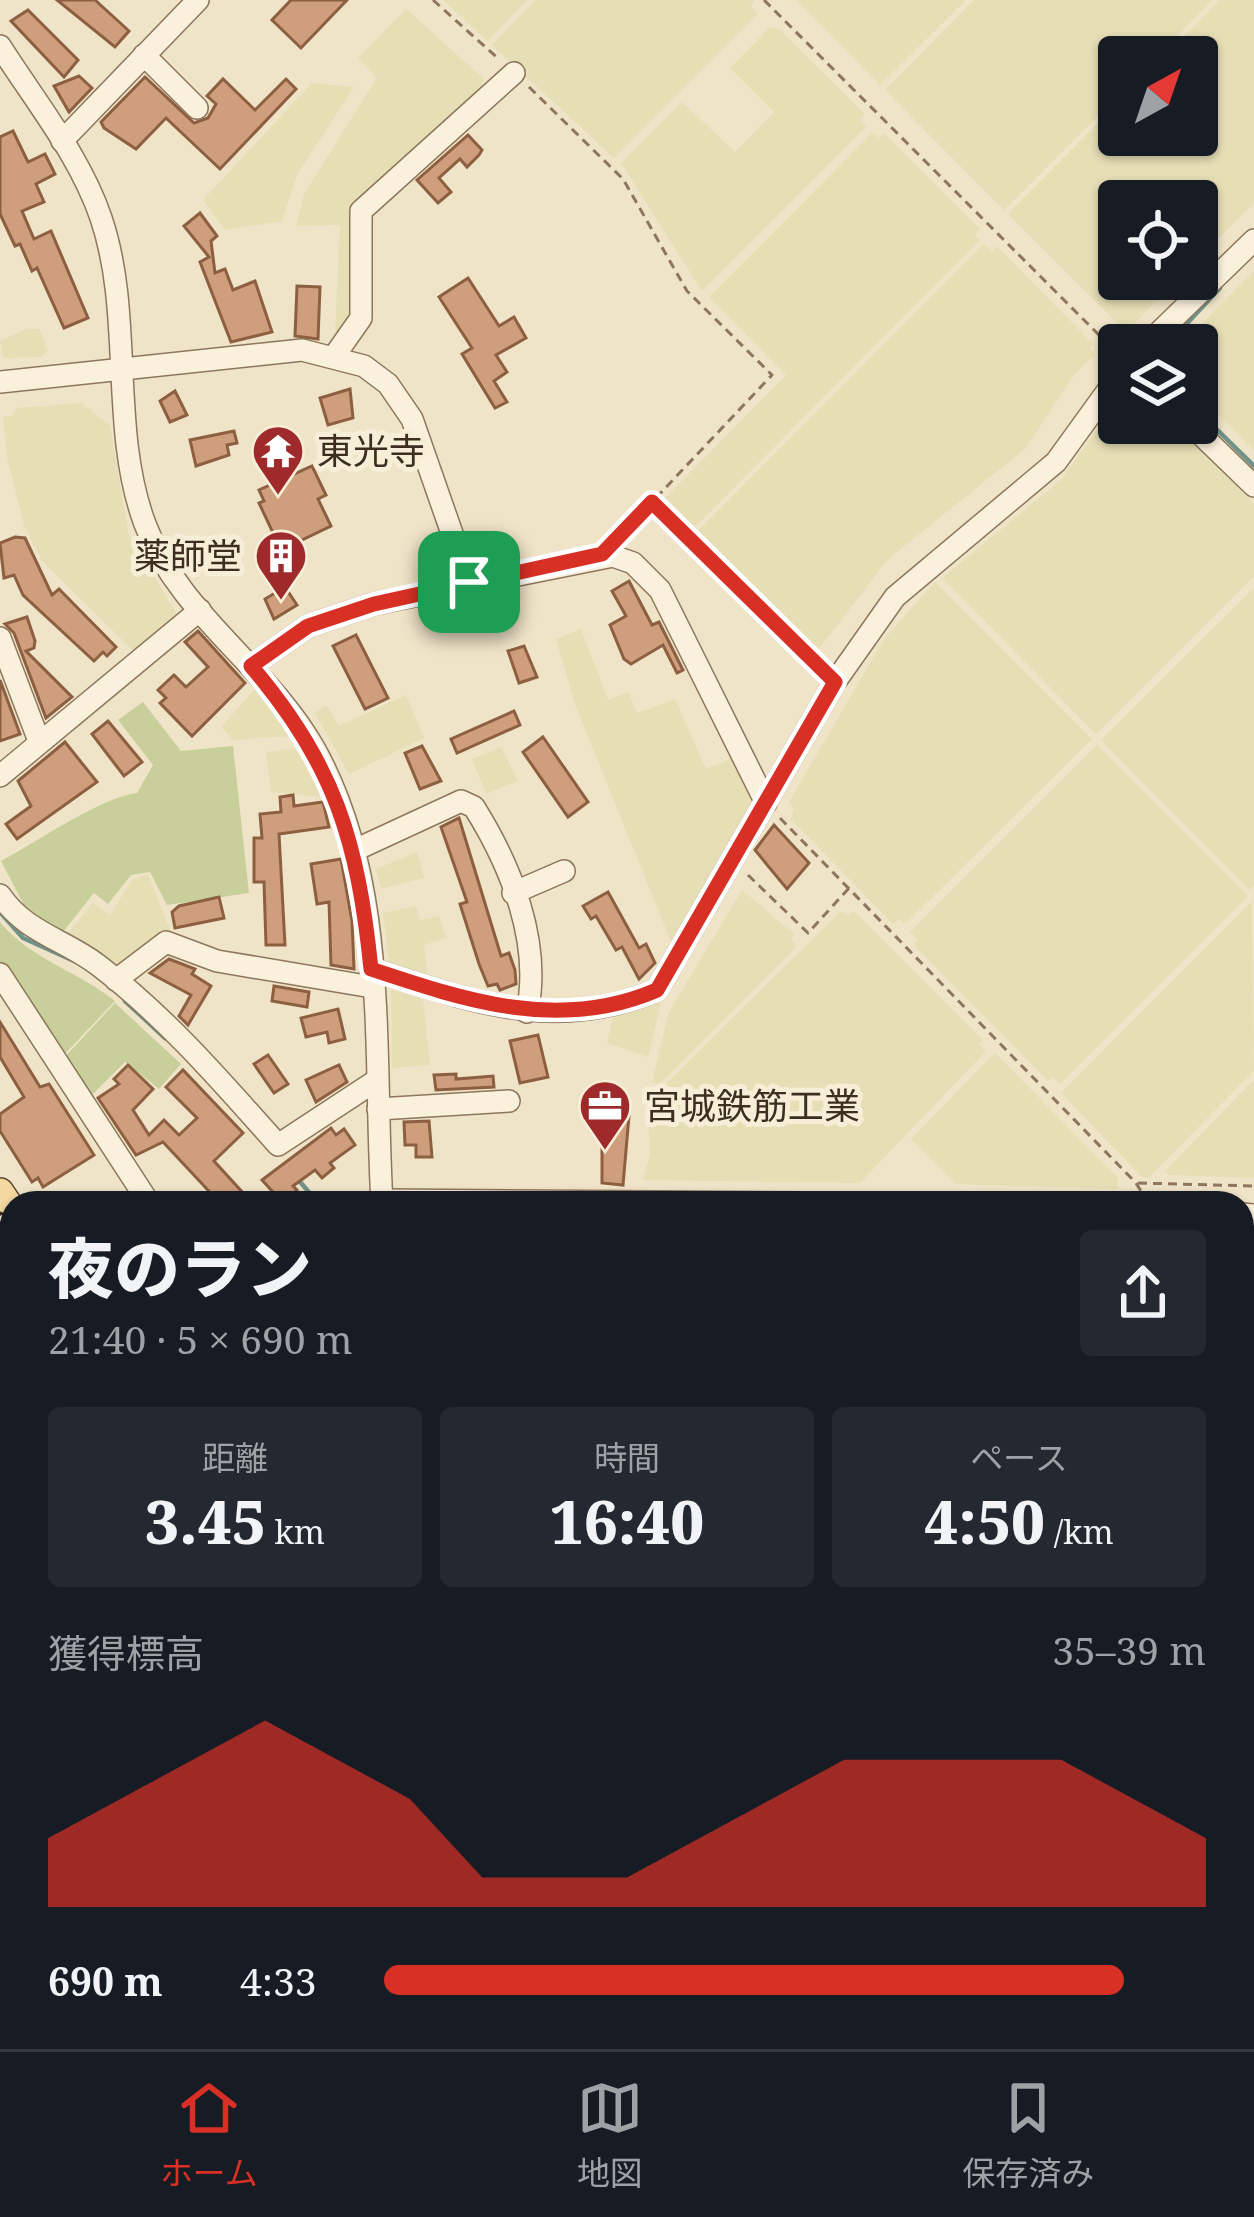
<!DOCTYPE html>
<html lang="ja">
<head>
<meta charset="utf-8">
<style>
	body { margin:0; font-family:"Noto Serif","Noto Sans JP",serif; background:#242831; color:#f1f3f6; height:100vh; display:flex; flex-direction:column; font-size:45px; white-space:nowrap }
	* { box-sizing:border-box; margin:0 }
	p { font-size:39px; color:#9ea1a6 }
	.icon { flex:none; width:66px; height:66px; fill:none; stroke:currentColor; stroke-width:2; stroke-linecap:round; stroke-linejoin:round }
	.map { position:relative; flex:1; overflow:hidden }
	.side { position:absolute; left:0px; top:1191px; width:1254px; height:858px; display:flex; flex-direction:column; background:#171b24; border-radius:36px 36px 0 0; box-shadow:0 3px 9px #0004 }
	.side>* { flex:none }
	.needle { width:78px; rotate:40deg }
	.controls { position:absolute; left:1098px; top:36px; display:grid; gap:24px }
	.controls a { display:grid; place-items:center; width:120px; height:120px; border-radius:12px; background:#171b24; box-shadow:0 3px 9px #0004; font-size:60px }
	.pin { position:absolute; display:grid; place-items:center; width:102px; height:102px; color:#fff; margin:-51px; border-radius:24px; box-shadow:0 6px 18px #0006 }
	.round { display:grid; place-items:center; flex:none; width:126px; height:126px; border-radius:12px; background:#242831 }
	.overview { display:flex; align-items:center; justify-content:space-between; height:204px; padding:0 48px }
	h1 { font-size:66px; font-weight:800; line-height:90px }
	.figures { display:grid; grid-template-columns:repeat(3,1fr); gap:18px; height:204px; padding:12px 48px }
	.figures div { display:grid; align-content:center; border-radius:12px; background:#242831; text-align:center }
	.figures b { font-size:60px; font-weight:800 }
	.figures small { font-size:33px; font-weight:400 }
	.figures p { font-size:33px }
	.chart { height:336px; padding:24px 48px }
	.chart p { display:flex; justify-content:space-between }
	.chart svg { width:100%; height:216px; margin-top:12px; fill:#d93025; opacity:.7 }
	ul { padding:0 48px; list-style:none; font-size:39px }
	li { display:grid; grid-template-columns:192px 144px 1fr; align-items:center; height:90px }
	li i { height:30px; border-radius:15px; background:#d93025 }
	.menu { display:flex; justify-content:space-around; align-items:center; height:168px; border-top:3px solid #363941; background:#171b24; font-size:33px; color:#9ea1a6 }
	.menu a { display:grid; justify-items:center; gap:6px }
	.menu .active { color:#d93025 }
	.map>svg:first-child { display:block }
	.farmland { fill:#e6deb5 }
	.green { fill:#c9cf9b }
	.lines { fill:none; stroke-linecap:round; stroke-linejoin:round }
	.stream { stroke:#6f938a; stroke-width:4.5 }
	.building { fill:#cf9f7d; stroke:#8d5f41; stroke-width:3 }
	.minor-casing { stroke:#8d765c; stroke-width:24 }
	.major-casing { stroke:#5b4430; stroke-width:30 }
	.highway-casing { stroke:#5b4430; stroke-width:33 }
	.path { stroke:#8d765c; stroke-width:3; stroke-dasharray:9 6; stroke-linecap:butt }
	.minor { stroke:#faf1dc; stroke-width:21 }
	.major { stroke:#f3d9a0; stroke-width:27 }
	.highway { stroke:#e0a458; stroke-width:30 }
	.rail-casing { stroke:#3d2e20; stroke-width:9 }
	.rail { stroke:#f7eed8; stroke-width:4.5; stroke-dasharray:14; stroke-linecap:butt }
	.highway-bridge-casing { stroke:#5b4430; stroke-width:33; stroke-linecap:butt }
	.highway-bridge { stroke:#e0a458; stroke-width:30 }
	.route-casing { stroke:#fff; stroke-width:24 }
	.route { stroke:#d93025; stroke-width:15 }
	.labels { text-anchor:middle; stroke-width:10; stroke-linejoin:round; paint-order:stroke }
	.poi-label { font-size:36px; fill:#3d2e20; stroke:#f7eed8; text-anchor:start }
</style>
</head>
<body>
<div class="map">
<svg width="1254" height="2049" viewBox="0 0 1254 2049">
	<rect width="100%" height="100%" fill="#f0e4c8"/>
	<!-- farmland -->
	<g class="farmland">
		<path d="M443 0H527L487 41Z"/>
		<path d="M536 0H754L751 7 758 14 614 158 492 45Z"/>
		<path d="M796 0H966L880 85Z"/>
		<path d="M974 0H1213L1156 57H1119V95L1004 210 885 90Z"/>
		<path d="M1220 0H1254V203L1197 260V201H1119V279H1178L1126 332 1008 214 1119 102V135H1197V57H1164Z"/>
		<path d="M406 9 484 79 481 89 351 212 350 316 335 334 340 225 296 226 304 194 377 78 358 58Z"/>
		<path d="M770 27 779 29 865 114 860 120 866 127 702 291 621 163 682 102 735 152 774 112 730 68Z"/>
		<path d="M312 83 354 87 297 175 282 221 225 230 203 200Z"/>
		<path d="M873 132 879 138 884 133 980 229 975 235 980 240 692 530 662 501 786 375 709 297Z"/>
		<path d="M984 244 992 251 997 246 1093 344 1089 349 1095 354 1074 375 1026 448 887 560 816 653 696 533Z"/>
		<path d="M1254 271V451L1197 393V345H1181Z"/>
		<path d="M27 329H39L48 351 41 357 3 358 0 341Z"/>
		<path d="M1119 400V423H1176L1254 504V576L1096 734 942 578 1061 480Z"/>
		<path d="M81 403 110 425 129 536 178 616 135 652 42 561 24 525 7 457 3 416H12L17 408Z"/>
		<path d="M935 582 1092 739 905 924 899 919 893 924 791 819 794 809 789 802 884 639Z"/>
		<path d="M1254 588V886L1250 890 1101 740Z"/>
		<path d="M581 629 608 700 628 692 637 713 675 699 706 769 733 758 757 807 673 946 576 707 556 639Z"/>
		<path d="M255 689 292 736 233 740 221 727Z"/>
		<path d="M406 695 424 738 349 774 315 713 326 705 339 726Z"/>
		<path d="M1097 745 1248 896 1060 1084 1053 1077 1048 1081 914 945 918 940 910 932Z"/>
		<path d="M501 747 518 781 486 794 472 759Z"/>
		<path d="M299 748 312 771 323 797 271 792 266 752Z"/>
		<path d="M417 852 424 878 381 889 376 869Z"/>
		<path d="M148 874 172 935 117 974 62 940 93 903 110 915 132 880Z"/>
		<path d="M742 890 794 934 791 939 797 946 658 1086 652 1081 669 1012Z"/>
		<path d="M1252 901 1254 1071 1148 1178 1142 1177 1061 1093Z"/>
		<path d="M416 906 420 920 439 916 446 938 424 945 428 982 390 971 383 913Z"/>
		<path d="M841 911 848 916 854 911 983 1040 979 1044 986 1051 860 1183 643 1180 650 1154 647 1102Z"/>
		<path d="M391 989 423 999 430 1065 392 1068Z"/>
		<path d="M653 1001 661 1004 648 1057 607 1043 614 1012Z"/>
		<path d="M995 1053 1118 1178V1189L956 1184 911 1139Z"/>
		<path d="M1254 1080V1178L1169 1175 1165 1171Z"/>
		<path d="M1254 1503V1670L1249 1666 1242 1672V1515Z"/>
		<path d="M676 2037H778L791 2049H679Z"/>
	</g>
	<!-- green -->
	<g class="green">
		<path d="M143 702 181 751 233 746 249 893 167 905 150 872 131 875 108 904 94 893 59 937 27 911 1 861C39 841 97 799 137 793L153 765 118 720Z"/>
		<path d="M0 922C29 958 79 972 115 1001L61 1058 0 963Z"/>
		<path d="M115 1003 181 1064 159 1089 125 1062 87 1100 62 1060Z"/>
	</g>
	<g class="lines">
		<!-- stream -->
		<g class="stream">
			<path d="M1167 345 1220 288"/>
			<path d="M1197 410 1254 466"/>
			<path d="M0 912 23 938 74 961"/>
			<path d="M125 1001 165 1038"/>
			<path d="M296 1177 318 1203"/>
			<path d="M664 2037 667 2049"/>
		</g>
	</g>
	<!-- building -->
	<g class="building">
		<path d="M57 0H95L129 31 115 47Z"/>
		<path d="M291 0H347L301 48 272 20Z"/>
		<path d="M28 10 78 60 64 77 11 21Z"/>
		<path d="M79 76 92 88 69 112 54 86Z"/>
		<path d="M145 77 194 123 208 118 216 104 207 96 223 79 255 110 286 79 296 89 220 169 166 118 136 149 104 128 101 122Z"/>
		<path d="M13 131 28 162 45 154 55 174 36 184 44 202 22 211 34 239 51 231 88 318 64 328 37 268 32 271 20 244 15 246 0 214V137Z"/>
		<path d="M468 135 482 150 479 155 467 167 460 159 439 178 451 192 438 203 417 180Z"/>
		<path d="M200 213 217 236 211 241 215 273 225 269 233 290 255 281 272 332 231 342 200 262 209 257 184 226Z"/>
		<path d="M468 278 499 326 514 317 526 338 496 355 507 372 494 381 507 402 495 408 462 354 472 348 439 297Z"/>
		<path d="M297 286 320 287 318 339 295 336Z"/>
		<path d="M350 389 353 418 328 425 320 398Z"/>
		<path d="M175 391 187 415 170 422 160 401Z"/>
		<path d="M234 431 237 443 227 445 229 455 196 466 190 440Z"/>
		<path d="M312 466 326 495 318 499 331 526 281 550 259 503 264 501 259 490Z"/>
		<path d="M15 537 25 538 52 595 59 589 116 647 107 656 103 652 94 661 23 595 14 575 4 578 0 543Z"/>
		<path d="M629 581 652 625 659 622 683 670 677 673 663 645 631 664 624 659 610 625 626 616 612 591Z"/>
		<path d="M285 587 297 605 274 619 265 599Z"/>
		<path d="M27 617 35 641 34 648 26 651 72 697 46 718 14 633 5 624Z"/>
		<path d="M198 631 245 683 192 736 160 703 166 698 158 690 174 675 186 687 208 667 185 642Z"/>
		<path d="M356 635 388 698 365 709 333 646Z"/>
		<path d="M524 646 537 677 519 683 508 651Z"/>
		<path d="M0 680 20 734 0 741Z"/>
		<path d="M514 711 520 725 457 753 451 739Z"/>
		<path d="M108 721 142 762 124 776 92 734Z"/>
		<path d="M543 737 588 802 568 817 523 752Z"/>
		<path d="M65 742 97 782 17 839 6 824 31 806 18 781Z"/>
		<path d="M422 746 441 781 420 789 405 753Z"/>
		<path d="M293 795 294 806 323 802 329 827 279 834 285 945H266L264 882H254V838H262L260 814 281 812 280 797Z"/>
		<path d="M459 818 501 956 509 953 515 970 516 984 500 990 497 984 488 986 479 964 460 904 467 902 441 827Z"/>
		<path d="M774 825 809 863 787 889 755 850Z"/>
		<path d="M341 859 352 921 354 969 331 965 329 902 317 904 311 864Z"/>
		<path d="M608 892 639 948 646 944 655 963 639 979 622 947 616 950 596 916 591 919 583 906Z"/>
		<path d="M219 897 224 918 175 928 172 912 179 906Z"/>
		<path d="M169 959 195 969 192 974 211 986 188 1025 179 1016 191 995 150 973Z"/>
		<path d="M274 986 309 992 307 1007 272 1001Z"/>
		<path d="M338 1009 345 1039 329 1043 327 1032 306 1037 301 1018Z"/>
		<path d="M0 1022 40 1087 49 1084 94 1155 43 1187 38 1178 32 1182 0 1131V1114L24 1097 0 1057Z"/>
		<path d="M538 1035 548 1077 520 1083 510 1041Z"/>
		<path d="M268 1055 288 1084 274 1093 254 1064Z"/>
		<path d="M128 1065 153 1089 133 1110 149 1135 164 1120 179 1135 197 1118 166 1087 183 1070 243 1133 214 1161 244 1194 234 1203H220L163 1142 136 1155 98 1098 119 1084 114 1079Z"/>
		<path d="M339 1065 347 1082 316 1102 306 1080Z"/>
		<path d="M456 1074V1079L493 1076 494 1087 436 1090 434 1075Z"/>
		<path d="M602 1114 629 1116 623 1185 602 1183Z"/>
		<path d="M429 1121 432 1157H416V1145H405L404 1122Z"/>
		<path d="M331 1128 336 1135 344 1129 355 1145 330 1163 334 1168 322 1178 315 1170 293 1186 297 1190 283 1203 262 1180Z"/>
	</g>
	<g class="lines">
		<!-- minor casing -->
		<g class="minor-casing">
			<g id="minor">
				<path d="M0 46C35 101 80 156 101 218 134 315 109 428 145 524 178 613 268 667 314 748 390 883 373 1054 382 1203"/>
				<path d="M144 55 197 108"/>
				<path d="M62 141 198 0"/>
				<path d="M1146 345 1254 240"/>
				<path d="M335 355 361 318V211L514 73"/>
				<path d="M0 382 302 350 364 366 388 384 412 419 469 582"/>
				<path d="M1189 423 1254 486"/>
				<path d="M0 638 39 741"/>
				<path d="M251 666 308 626 374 604 613 556 633 563 660 590 766 803"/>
				<path d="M0 776 200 610"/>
				<path d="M355 850 461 801 474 807C511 866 542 943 527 1012"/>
				<path d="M513 893 564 871"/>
				<path d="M0 895C26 933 64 939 98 965 166 1017 221 1081 278 1145L377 1080"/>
				<path d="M371 969C471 1001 555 1034 657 990L835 682 895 597 1056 462 1119 375"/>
				<path d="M0 974 149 1203"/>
				<path d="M116 980 166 942 217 961 372 987"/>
				<path d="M378 1109 509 1101"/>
				<path d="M382 1200 808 1203"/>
				<path d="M1242 1214 1254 1215"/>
				<path d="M1242 1354H1254"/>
				<path d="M1242 1499 1254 1486"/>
				<path d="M0 1535V1541"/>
				<path d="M0 1655 12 1676"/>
				<path d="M0 1725 12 1717"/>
				<path d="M0 1796 12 1789"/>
				<path d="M0 1839 12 1850"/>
				<path d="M0 1963 12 1972"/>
				<path d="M108 2037 126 2049"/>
				<path d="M230 2037 237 2049"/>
				<path d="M380 2037 388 2049"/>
				<path d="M649 2037 652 2049"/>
				<path d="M1186 2037 1196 2049"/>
				<path d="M131 2049 148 2037"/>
				<path d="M256 2049 275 2037"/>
				<path d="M1129 2049 1140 2037"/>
			</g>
		</g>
		<!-- major casing -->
		<g class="major-casing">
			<g id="major">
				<path d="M0 1192 12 1210"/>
				<path d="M470 2037 476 2049"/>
				<path d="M519 2037 526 2049"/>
			</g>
		</g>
		<!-- highway casing -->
		<g class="highway-casing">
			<g id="highway">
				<path d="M0 1233H12"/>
				<path d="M1242 1270H1254"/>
				<path d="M1242 1299H1254"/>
			</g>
		</g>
		<!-- path -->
		<g class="path">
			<path d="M433 0 500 60"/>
			<path d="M764 0 1119 355"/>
			<path d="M529 87 623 179 687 291 772 375 620 536"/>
			<path d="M653 504 822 669"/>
			<path d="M780 818 1136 1183 1148 1203"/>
			<path d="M748 875 808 933 849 888"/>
			<path d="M1138 1183 1254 1186"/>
			<path d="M0 1297 7 1293"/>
			<path d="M1242 1681 1250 1674 1254 1678"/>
		</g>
		<!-- minor -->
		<use href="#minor" class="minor"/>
		<!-- major -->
		<use href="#major" class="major"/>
		<!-- highway -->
		<use href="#highway" class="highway"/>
		<!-- rail casing -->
		<g class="rail-casing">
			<g id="rail">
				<path d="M0 1216 12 1236"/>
				<path d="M495 2037 502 2049"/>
			</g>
		</g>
		<!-- rail -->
		<use href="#rail" class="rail"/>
		<!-- highway-bridge casing -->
		<g class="highway-bridge-casing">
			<path id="highway-bridge" d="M0 1262H12"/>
		</g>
		<!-- highway-bridge -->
		<use href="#highway-bridge" class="highway-bridge"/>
	</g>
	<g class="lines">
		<!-- route casing -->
		<g class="route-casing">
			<path id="route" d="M652 502 835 682 657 990C560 1032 467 1001 371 969 358 842 335 764 251 666L308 626 374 604 602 554Z"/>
		</g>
		<!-- route -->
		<use href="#route" class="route"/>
	</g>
	<!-- icons -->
	<defs>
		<g id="temple-pin" transform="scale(2.7)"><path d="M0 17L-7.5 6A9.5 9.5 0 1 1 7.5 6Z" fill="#9e2a2b" stroke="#f7eed8"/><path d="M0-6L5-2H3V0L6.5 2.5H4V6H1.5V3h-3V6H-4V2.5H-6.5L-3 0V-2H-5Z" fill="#fff"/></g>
		<g id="building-pin" transform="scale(2.7)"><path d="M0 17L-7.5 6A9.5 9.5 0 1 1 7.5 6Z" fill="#9e2a2b" stroke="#f7eed8"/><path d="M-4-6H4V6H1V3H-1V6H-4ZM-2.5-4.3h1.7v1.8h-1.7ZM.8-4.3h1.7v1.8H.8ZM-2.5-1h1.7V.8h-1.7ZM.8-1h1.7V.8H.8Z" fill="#fff"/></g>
		<g id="office-pin" transform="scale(2.7)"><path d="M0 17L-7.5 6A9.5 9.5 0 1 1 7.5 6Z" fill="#9e2a2b" stroke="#f7eed8"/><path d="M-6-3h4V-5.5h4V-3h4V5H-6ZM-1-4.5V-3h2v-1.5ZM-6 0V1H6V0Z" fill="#fff"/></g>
	</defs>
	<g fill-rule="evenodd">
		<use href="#temple-pin" x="278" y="451"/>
		<use href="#building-pin" x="281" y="556"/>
		<use href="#office-pin" x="605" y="1106"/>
	</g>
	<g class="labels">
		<!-- poi labels -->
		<g class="poi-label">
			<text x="317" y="464">東光寺</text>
			<text x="242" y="569" text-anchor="end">薬師堂</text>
			<text x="644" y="1119">宮城鉄筋工業</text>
		</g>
	</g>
</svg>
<div class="controls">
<a><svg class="needle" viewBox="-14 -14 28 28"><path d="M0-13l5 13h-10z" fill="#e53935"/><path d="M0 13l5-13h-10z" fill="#9ea1a6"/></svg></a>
<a><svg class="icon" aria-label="locate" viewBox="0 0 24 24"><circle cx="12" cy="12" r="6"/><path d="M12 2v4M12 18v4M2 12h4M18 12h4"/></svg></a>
<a><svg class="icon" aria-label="layers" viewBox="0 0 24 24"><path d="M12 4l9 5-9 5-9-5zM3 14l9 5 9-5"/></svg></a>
</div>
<div class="pin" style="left:469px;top:582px;background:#1e9e55"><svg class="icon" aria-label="arrive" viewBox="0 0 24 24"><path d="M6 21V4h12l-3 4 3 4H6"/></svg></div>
<section class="side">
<div class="overview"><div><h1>夜のラン</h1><p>21:40 · 5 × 690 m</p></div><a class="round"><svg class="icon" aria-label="share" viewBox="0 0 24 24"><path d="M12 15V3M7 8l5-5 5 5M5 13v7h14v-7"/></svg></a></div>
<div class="figures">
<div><p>距離</p><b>3.45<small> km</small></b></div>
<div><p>時間</p><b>16:40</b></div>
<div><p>ペース</p><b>4:50<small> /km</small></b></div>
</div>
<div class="chart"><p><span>獲得標高</span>35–39 m</p>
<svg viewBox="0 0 160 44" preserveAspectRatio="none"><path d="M0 44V30L10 22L20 14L30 6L40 14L50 22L60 38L70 38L80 38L90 30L100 22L110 14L120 14L130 14L140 14L150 22L160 30V44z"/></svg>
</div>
<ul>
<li><b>690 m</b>4:33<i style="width:90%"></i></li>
</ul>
</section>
</div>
<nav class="menu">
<a class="active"><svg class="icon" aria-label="home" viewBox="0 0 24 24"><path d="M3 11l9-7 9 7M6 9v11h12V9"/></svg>ホーム</a>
<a><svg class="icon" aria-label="map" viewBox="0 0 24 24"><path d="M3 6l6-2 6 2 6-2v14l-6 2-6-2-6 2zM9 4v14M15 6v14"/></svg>地図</a>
<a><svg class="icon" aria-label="saved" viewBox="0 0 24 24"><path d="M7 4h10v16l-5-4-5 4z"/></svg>保存済み</a>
</nav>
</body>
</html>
